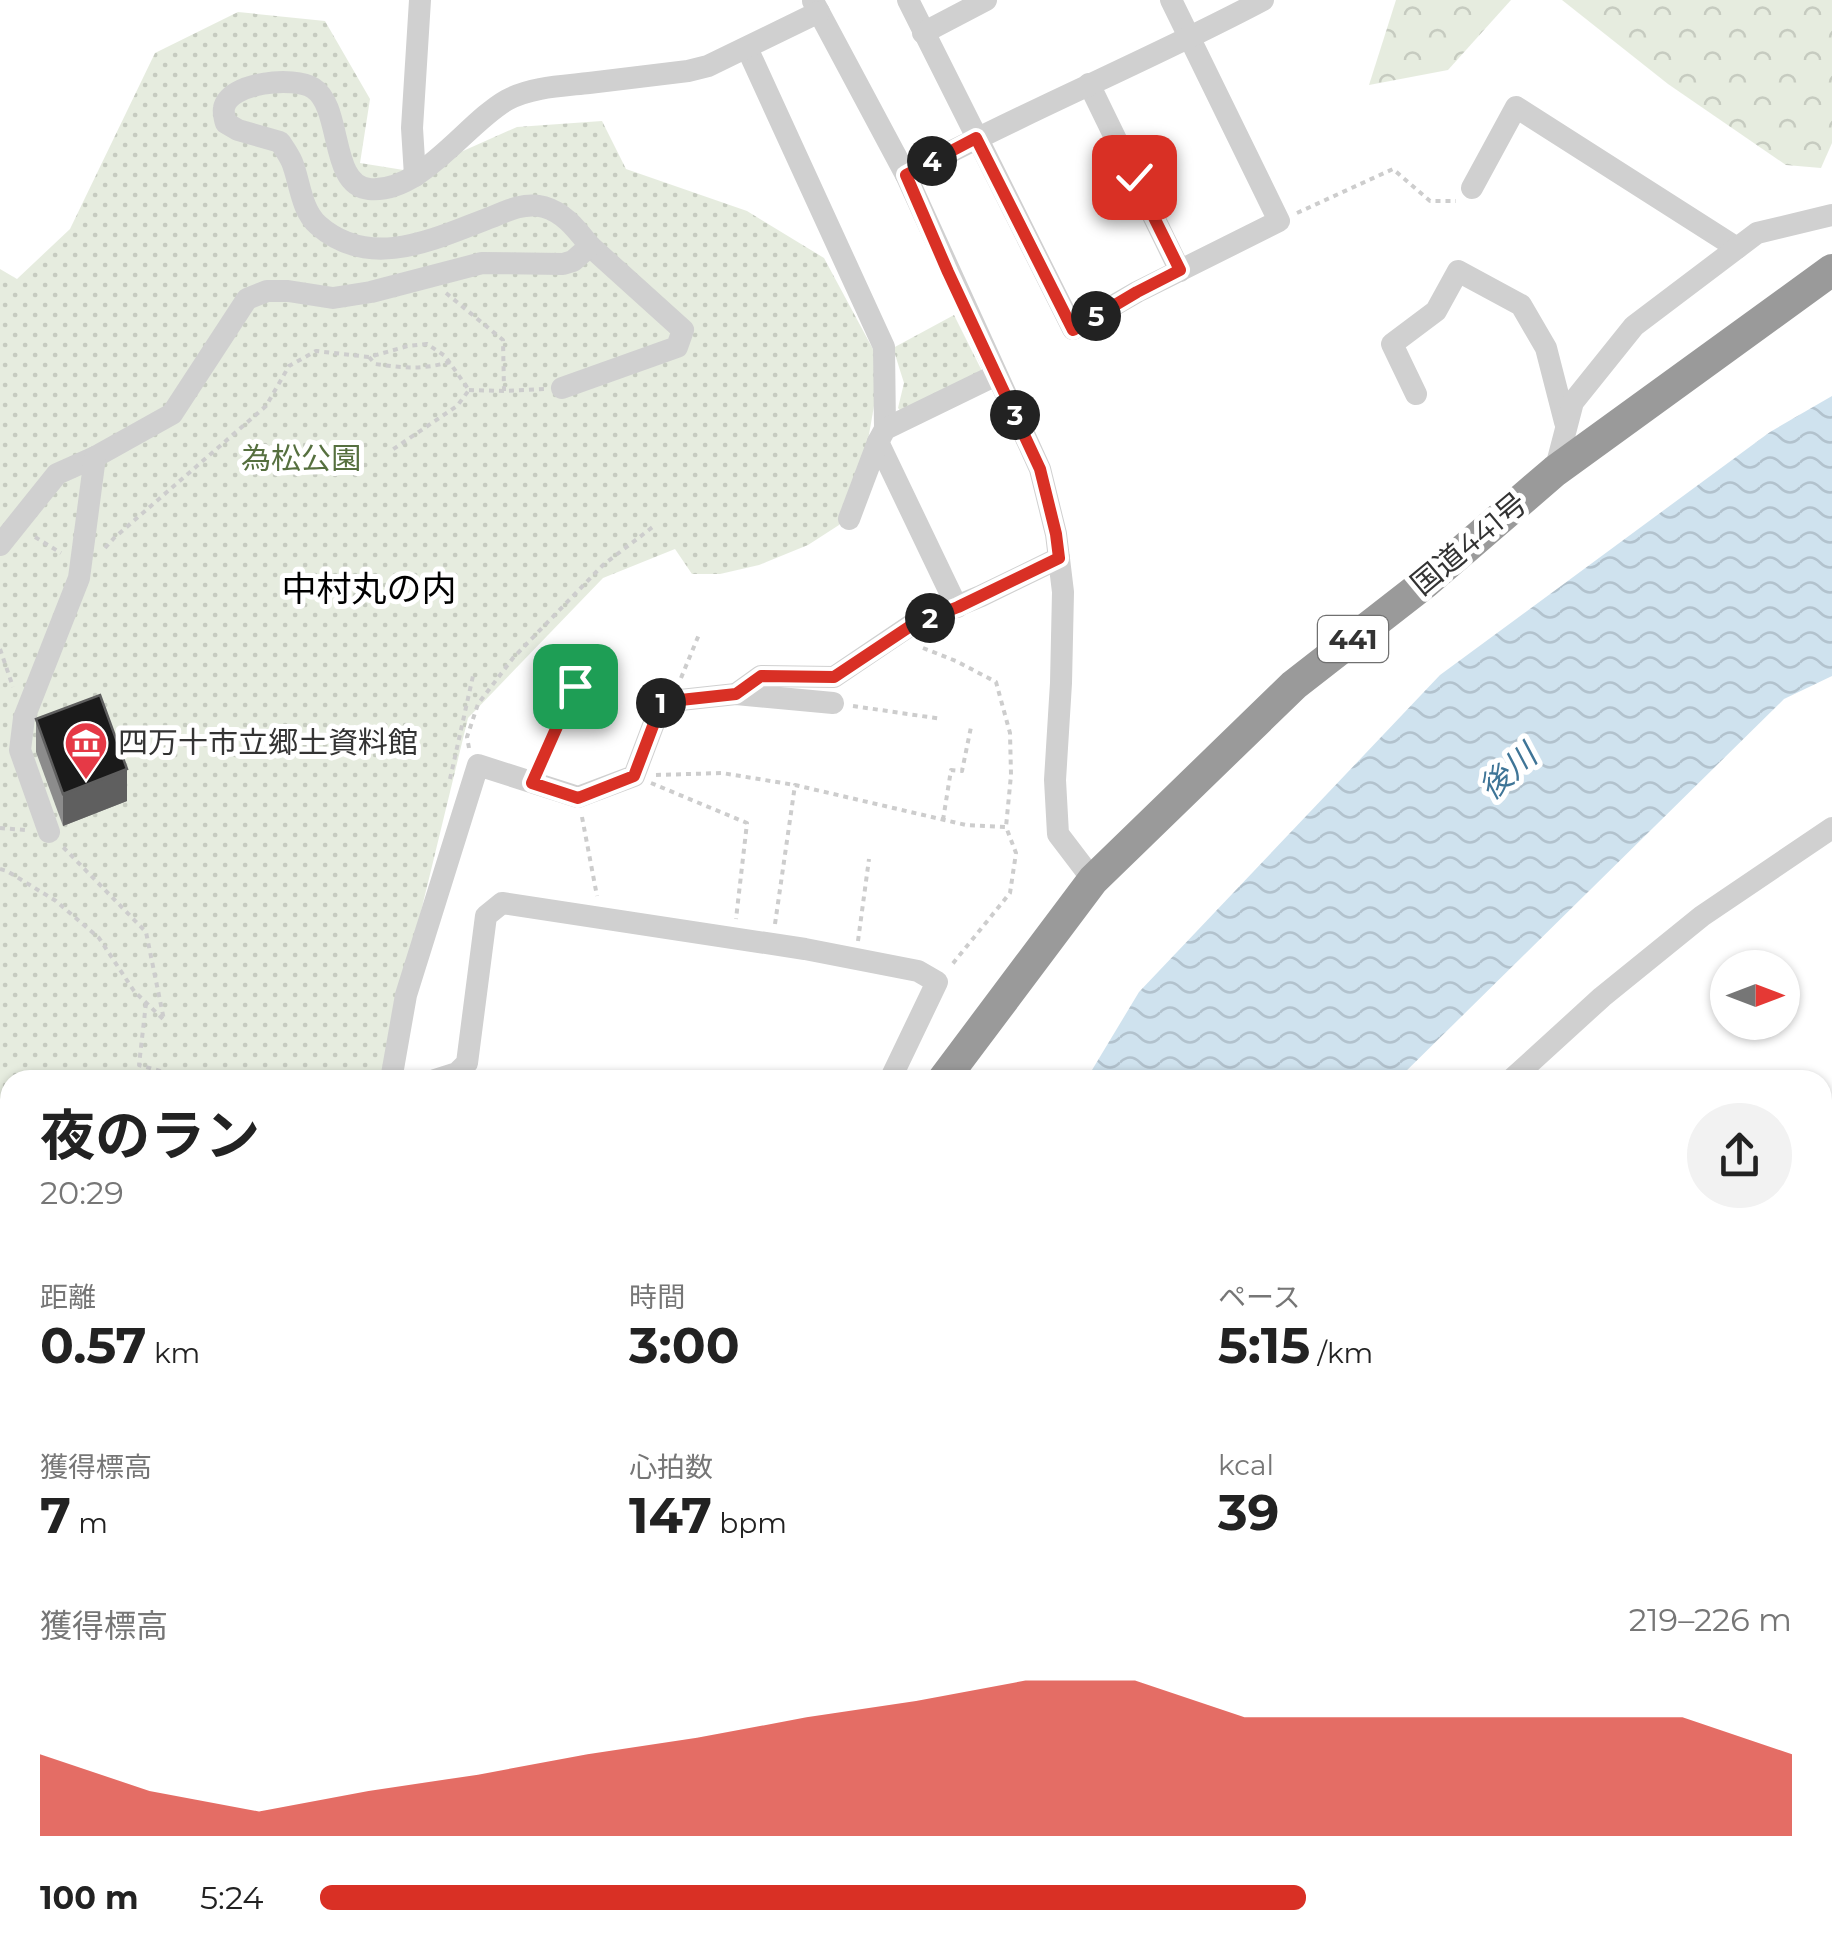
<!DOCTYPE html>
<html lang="ja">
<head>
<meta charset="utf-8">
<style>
	body { margin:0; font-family:Montserrat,"Noto Sans JP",sans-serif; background:#f2f2f2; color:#222; height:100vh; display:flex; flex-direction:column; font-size:38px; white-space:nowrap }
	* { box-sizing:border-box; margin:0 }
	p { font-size:32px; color:#767676 }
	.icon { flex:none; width:55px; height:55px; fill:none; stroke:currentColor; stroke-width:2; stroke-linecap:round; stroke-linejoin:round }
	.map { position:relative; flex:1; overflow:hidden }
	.panel { position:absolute; left:0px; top:1070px; width:1832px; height:888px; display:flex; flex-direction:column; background:#fff; border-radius:30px 30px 0 0; box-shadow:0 2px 8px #0004 }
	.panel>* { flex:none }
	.needle { width:65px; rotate:90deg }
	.tools { position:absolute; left:1710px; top:950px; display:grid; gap:20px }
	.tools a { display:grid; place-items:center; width:90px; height:90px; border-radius:50%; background:#fff; box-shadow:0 2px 8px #0004; font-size:50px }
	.pin { position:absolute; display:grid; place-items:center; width:85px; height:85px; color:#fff; margin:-42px; border-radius:20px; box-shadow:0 5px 15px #0006 }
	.km { position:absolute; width:50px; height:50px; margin:-25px; border-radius:50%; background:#222; color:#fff; font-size:28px; line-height:50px; text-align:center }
	.round { display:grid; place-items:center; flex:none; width:105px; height:105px; border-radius:52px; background:#f2f2f2 }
	.head { display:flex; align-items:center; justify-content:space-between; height:170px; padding:0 40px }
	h1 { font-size:55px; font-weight:700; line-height:75px }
	.stats { display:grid; grid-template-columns:repeat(3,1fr); gap:15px; height:170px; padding:10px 40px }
	.stats div { display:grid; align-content:center }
	.stats b { font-size:50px; font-weight:700 }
	.stats small { font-size:28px; font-weight:400 }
	.stats p { font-size:28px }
	.chart { height:280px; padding:20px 40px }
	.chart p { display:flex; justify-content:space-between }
	.chart svg { width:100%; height:180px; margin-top:10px; fill:#d93025; opacity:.7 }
	ul { padding:0 40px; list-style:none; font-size:32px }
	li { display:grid; grid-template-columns:160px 120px 1fr; align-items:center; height:75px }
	li i { height:25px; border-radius:12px; background:#d93025 }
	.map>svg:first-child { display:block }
	.forest { fill:url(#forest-crowns) }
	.park { fill:url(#park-dots) }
	.water { fill:url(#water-waves) }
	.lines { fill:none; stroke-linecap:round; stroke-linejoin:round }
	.stream { stroke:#cfe2ee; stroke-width:6 }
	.path { stroke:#cdcdcd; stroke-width:4; stroke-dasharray:5 5; stroke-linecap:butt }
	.minor { stroke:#d0d0d0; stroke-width:22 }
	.highway { stroke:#9a9a9a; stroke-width:32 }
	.wall { fill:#8c8c8c }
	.shaded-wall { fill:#5f5f5f }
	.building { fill:#1a1a1a; stroke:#5f5f5f; stroke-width:2.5 }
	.route-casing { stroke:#fff; stroke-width:20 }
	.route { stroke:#d93025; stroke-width:12 }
	.labels { text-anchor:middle; stroke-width:10; stroke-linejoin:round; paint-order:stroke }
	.shield { fill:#fff; stroke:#707070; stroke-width:2.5 }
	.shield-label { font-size:28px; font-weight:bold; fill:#333 }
	.park-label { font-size:30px; fill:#56703f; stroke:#fff }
	.street-label { font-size:30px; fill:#333; stroke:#fff }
	.poi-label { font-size:30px; fill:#333; stroke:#fff; text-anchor:start }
	.water-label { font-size:32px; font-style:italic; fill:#3f7597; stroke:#fff }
	.quarter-label { font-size:35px; fill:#000; stroke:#fff }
</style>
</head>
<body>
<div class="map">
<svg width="1832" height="1956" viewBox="0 0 1832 1956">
	<defs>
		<pattern id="forest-crowns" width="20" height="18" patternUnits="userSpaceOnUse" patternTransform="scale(2.5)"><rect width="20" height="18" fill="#e6ecdf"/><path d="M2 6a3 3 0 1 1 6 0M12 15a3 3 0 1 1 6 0" fill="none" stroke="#c6cbc0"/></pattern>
		<pattern id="park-dots" width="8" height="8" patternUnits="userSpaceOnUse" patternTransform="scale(2.5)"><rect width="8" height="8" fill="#e6ecdf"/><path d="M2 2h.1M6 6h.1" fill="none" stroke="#c6cbc0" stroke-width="1.8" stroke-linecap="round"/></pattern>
		<pattern id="water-waves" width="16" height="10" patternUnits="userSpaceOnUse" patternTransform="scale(2.5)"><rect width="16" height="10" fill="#cfe2ee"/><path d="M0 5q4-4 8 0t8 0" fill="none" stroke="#b2c2cd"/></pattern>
	</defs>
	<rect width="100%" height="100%" fill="#fff"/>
	<!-- forest -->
	<g class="forest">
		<path d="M1396 0H1511L1448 70 1369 85Z"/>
		<path d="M1562 0H1832V143L1821 168 1786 165 1668 84Z"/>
	</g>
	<!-- park -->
	<g class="park">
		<path d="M238 12 325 21 370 99 360 163 416 172 517 127 602 121 626 169 747 211 824 258 874 351 878 383 867 446 848 509 839 525 808 545 759 565 720 574H692L675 549 603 578 468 718 380 1080H10V1174L2 1163 0 1164V269L17 279 70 229 155 53Z"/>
		<path d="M954 315 983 373 903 413 898 408 904 383 893 348Z"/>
	</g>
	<!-- water -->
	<g class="water">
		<path d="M1832 396V676L1784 699 1397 1080H1086L1139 992 1440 675 1770 432Z"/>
		<path d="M685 1948H856L852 1956H685Z"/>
	</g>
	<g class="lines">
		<!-- stream -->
		<g class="stream">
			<path d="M1822 1103H1832"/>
			<path d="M1162 1956 1164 1948"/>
		</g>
		<!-- path -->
		<g class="path">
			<path d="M1297 213 1393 169 1430 201H1456"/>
			<path d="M446 293 503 340 504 391"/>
			<path d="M369 357 375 364C404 368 421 370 450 362"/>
			<path d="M469 390 504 391 544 389"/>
			<path d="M35 537 61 553"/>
			<path d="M105 548 114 538 266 406 289 366 316 351 369 357 408 346 427 344 445 356 469 390 457 406 392 450"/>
			<path d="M923 648 956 661 996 682 1010 733 1011 775 1006 827"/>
			<path d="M0 649 13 687"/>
			<path d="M681 678 700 632"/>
			<path d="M853 706 942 719"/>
			<path d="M469 748 467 737 478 704 513 658 603 565 654 526"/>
			<path d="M540 765 575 686"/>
			<path d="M656 775 722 773 795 785"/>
			<path d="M450 779 473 676"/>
			<path d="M651 783 747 823 736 919"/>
			<path d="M582 817 597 896"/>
			<path d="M943 820 951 770 962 771 971 727"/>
			<path d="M0 828 25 830"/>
			<path d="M0 869 7 871 56 901 99 938 134 991 164 1020 146 932 63 847"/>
			<path d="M775 924 795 785 966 825 1006 827 1016 853 1010 893 950 967"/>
			<path d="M858 941 869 859"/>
			<path d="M146 1003 139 1065 185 1078"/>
			<path d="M0 1259H10"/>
		</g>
		<!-- minor -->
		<g class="minor">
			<path d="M908 0 1073 329 1137 292 1279 221 1171 0"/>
			<path d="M813 1 906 175 1040 469 1056 534 1063 592 1061 683 1055 780 1058 834 1093 880"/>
			<path d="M923 33 986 0"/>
			<path d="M747 48 884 347 885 429"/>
			<path d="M1089 84 1180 271"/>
			<path d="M906 175C1023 112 1146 62 1263 0"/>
			<path d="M415 176 412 128 420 0"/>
			<path d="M1472 188 1516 107 1737 248"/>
			<path d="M562 388 677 347 683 330 590 246"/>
			<path d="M1416 394 1392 344 1436 311 1458 271 1521 305 1546 348 1565 422"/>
			<path d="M878 442 957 607"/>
			<path d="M1555 471 1573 402 1634 326 1757 233 1832 215"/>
			<path d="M849 519 878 442 885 429 996 375"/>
			<path d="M0 545 57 474 95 457 172 414 247 299 267 291H288L333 298 371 292 482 263 563 264 573 261 590 246C577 230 565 213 544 207 526 202 508 210 492 217 436 238 371 272 318 225 301 210 300 182 292 162 289 155 284 148 280 142L238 130 226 123C225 121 223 111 224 108 229 82 294 76 313 88 343 107 329 185 369 189 421 194 466 123 507 100 531 87 563 86 589 83 622 79 655 75 688 71L708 66 819 12"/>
			<path d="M736 694 761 676 834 677 911 625 981 596 1059 558"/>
			<path d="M49 832 20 750 24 718 79 578 95 457"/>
			<path d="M391 1080 406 995 478 765 578 797 634 776 662 702 736 694 833 703"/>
			<path d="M435 1080 457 1073 467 1063 486 916 502 903 805 949 918 971 937 982 890 1080"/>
			<path d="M1511 1080 1602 997 1702 916 1832 828"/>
			<path d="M0 1393H10"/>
			<path d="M1822 1403 1832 1404"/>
			<path d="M0 1500 10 1501"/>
			<path d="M0 1759 10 1760"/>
			<path d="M297 1956 298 1948"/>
			<path d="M1044 1956 1045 1948"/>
		</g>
		<!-- highway -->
		<g class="highway">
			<path d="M943 1080 1093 880 1294 685 1425 583 1555 471 1832 270"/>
			<path d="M559 1956 560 1948"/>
		</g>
	</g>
	<!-- wall -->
	<path class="wall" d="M36 719 127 801 63 826 36 752Z"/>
	<!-- shaded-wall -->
	<path class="shaded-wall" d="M127 769V801L63 826V794Z"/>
	<!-- building -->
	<path class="building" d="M100 695 127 769 63 794 36 719Z"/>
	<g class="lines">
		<!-- route casing -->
		<g class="route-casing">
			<path id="route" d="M575 686 532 783 578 798 634 776 662 702 736 694 761 676 834 677 912 625 958 607 1059 558 1056 534 1040 469 948 272 906 175 976 138 1073 330 1137 292 1180 270 1134 177"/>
		</g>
		<!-- route -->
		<use href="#route" class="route"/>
	</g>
	<!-- icons -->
	<defs>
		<g id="museum-pin" transform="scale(2.25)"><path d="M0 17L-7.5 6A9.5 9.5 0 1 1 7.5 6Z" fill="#e63946" stroke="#fff"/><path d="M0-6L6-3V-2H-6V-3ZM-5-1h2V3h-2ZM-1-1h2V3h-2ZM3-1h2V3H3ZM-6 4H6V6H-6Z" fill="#fff"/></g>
	</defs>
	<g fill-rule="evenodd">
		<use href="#museum-pin" x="86" y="743"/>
	</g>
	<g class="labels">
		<!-- shield labels -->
		<rect class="shield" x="1318" y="616" width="70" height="46" rx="8"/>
		<g class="shield-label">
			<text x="1353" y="649">441</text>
		</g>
		<!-- park labels -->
		<g class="park-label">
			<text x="301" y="469">為松公園</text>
		</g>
		<!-- street labels -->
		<g class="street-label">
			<text transform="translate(1469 544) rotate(-40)" y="10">国道441号</text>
		</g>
		<!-- poi labels -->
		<g class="poi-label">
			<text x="118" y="753">四万十市立郷土資料館</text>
		</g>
		<!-- water labels -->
		<g class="water-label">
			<text transform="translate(1508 772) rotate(-42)" y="11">後川</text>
		</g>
		<!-- quarter labels -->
		<g class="quarter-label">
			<text x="369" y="601">中村丸の内</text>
		</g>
	</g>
</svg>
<div class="tools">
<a><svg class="needle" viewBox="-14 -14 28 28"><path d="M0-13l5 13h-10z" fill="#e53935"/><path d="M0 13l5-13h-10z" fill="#767676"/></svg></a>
</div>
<div class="pin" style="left:575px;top:686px;background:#1e9e55"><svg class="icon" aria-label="arrive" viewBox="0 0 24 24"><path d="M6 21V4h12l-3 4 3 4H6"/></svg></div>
<div class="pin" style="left:1134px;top:177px;background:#d93025"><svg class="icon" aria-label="check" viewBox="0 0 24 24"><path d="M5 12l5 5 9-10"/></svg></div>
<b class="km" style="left:661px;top:703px">1</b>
<b class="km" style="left:930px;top:618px">2</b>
<b class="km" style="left:1015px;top:415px">3</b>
<b class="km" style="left:932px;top:161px">4</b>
<b class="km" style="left:1096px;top:316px">5</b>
<section class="panel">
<div class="head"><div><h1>夜のラン</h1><p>20:29</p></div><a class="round"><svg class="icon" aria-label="share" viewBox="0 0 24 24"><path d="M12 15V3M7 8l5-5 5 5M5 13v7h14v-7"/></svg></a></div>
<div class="stats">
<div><p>距離</p><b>0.57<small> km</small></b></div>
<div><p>時間</p><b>3:00</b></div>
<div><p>ペース</p><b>5:15<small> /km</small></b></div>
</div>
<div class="stats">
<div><p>獲得標高</p><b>7<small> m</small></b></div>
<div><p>心拍数</p><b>147<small> bpm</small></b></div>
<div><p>kcal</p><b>39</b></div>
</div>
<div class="chart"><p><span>獲得標高</span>219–226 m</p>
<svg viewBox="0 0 160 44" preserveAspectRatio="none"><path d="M0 44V24L10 33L20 38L30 33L40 29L50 24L60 20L70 15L80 11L90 6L100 6L110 15L120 15L130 15L140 15L150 15L160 24V44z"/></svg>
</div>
<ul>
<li><b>100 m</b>5:24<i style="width:67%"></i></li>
</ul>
</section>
</div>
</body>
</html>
